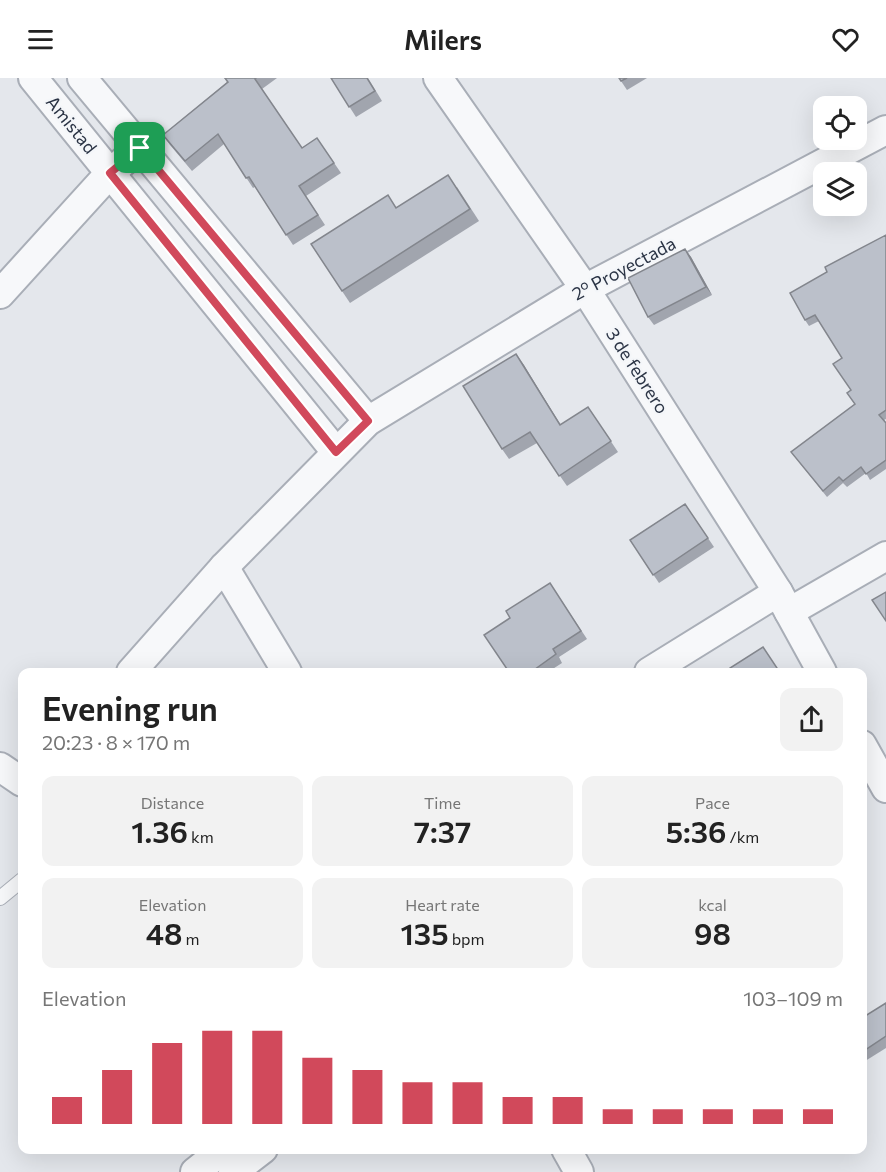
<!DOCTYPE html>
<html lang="en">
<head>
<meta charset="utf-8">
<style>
	body { margin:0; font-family:Commissioner,sans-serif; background:#f2f2f2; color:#222; height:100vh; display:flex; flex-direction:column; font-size:22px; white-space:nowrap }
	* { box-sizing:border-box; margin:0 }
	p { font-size:20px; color:#767676 }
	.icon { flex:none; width:33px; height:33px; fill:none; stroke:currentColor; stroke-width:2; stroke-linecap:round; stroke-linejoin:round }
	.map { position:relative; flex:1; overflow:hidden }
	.side { position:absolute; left:18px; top:590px; width:849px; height:486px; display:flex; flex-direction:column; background:#fff; border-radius:12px; box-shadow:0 6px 24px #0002 }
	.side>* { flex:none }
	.buttons { position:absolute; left:813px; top:18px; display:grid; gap:12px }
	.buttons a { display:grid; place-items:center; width:54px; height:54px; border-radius:12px; background:#fff; box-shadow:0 6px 24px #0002; font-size:30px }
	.pin { position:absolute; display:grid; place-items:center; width:51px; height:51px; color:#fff; margin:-26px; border-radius:12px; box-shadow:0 3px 9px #0006 }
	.round { display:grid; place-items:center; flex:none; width:63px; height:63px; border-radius:12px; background:#f2f2f2 }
	.headline { display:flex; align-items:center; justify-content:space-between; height:102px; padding:0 24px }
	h1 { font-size:33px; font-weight:600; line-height:45px }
	.stats { display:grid; grid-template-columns:repeat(3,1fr); gap:9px; height:102px; padding:6px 24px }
	.stats div { display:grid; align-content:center; border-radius:12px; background:#f2f2f2; text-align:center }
	.stats b { font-size:30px; font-weight:600 }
	.stats small { font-size:16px; font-weight:400 }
	.stats p { font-size:16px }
	.chart { height:168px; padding:12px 24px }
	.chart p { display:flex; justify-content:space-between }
	.chart svg { width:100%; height:108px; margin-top:6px; stroke:#d1495b; stroke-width:6 }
	header { display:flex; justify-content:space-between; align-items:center; height:78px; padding:0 24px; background:#fff; font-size:27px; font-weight:600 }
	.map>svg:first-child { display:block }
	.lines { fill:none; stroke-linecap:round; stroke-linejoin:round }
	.service-casing { stroke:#a9aeb7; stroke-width:16 }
	.minor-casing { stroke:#a9aeb7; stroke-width:32 }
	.service { stroke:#f7f8fa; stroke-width:14 }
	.minor { stroke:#f7f8fa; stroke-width:28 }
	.wall { fill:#a1a5ae }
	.shaded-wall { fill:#83868d }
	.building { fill:#bbc0ca; stroke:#83868d; stroke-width:1.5 }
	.route-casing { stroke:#fff; stroke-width:12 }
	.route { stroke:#d1495b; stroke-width:8 }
	.labels { text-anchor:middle; stroke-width:4.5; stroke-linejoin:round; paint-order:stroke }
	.street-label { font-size:18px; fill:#2b3445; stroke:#f4f6f9 }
</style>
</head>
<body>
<header><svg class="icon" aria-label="menu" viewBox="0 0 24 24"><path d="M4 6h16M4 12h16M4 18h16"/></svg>Milers<svg class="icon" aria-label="heart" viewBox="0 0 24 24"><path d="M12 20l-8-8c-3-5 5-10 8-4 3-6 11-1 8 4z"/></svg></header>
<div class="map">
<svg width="886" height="1094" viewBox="0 0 886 1094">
	<rect width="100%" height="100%" fill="#e4e7ec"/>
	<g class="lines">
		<!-- service casing -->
		<g class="service-casing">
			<path id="service" d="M0 820 22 802"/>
		</g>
		<!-- minor casing -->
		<g class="minor-casing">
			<g id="minor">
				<path d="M33 0 336 374"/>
				<path d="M82 0 368 343"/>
				<path d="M438 0 585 211 778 514 822 594"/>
				<path d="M0 216 110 95 124 83"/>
				<path d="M224 489 287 594"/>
				<path d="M789 534 886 478"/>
				<path d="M131 594 224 489 368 343 585 211 886 52"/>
				<path d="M649 594 778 514"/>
				<path d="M862 667 886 710"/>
				<path d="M0 689 22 704"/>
				<path d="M566 1071 579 1094"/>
				<path d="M195 1094 224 1071"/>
				<path d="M233 1094 263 1071"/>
			</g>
		</g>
		<!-- service -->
		<use href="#service" class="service"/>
		<!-- minor -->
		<use href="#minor" class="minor"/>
	</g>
	<!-- wall -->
	<g class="wall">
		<path d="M224 0H277L262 11 302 70 317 60 341 95 306 118 325 147 293 167 255 109 253 110 224 66 192 93 170 67 163 57 227 4Z"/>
		<path d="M331 0H368L382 23 356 39Z"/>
		<path d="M619 0H647L627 12Z"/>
		<path d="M457 109 479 143 350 225 342 213Z"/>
		<path d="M886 157V341L884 342 886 345V391L870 402 866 395 847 409 843 405 827 419 791 374 855 326 842 280 819 243 809 248 805 242 827 194Z"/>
		<path d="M685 171 691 179 712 217 654 247 648 239Z"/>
		<path d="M516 276 561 347 588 329 618 374 567 408 537 365 509 381 502 371Z"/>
		<path d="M685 426 714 469 659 505 630 462Z"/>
		<path d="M550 505 587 561 559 579 562 585 548 594H509L510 540Z"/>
		<path d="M763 569 779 594H732Z"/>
		<path d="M886 925V970L862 985V940Z"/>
	</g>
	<!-- shaded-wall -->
	<g class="shaded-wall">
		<path d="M685 171 691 179 712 217 706 209Z"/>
		<path d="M516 276 524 287 567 358 560 347Z"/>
	</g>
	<!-- building -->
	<g class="building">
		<path d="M225 0H256L255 1 302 70 317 60 334 85 299 108 318 137 286 157 249 99 246 100 218 56 185 83 163 57 228 4Z"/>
		<path d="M331 0H367L375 13 349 29Z"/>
		<path d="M619 0H627L621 3Z"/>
		<path d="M448 97 470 131 342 213 311 166 388 117 396 130Z"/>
		<path d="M886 157V332L879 337 886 345V382L866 396 861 389 843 403 839 399 823 413 791 374 855 326 847 315 851 312 833 286 842 280 815 237 805 242 790 215 827 194 825 189Z"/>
		<path d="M685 171 706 209 648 239 628 200Z"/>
		<path d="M516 276 560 347 588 329 611 363 559 398 530 354 502 371 463 308Z"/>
		<path d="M685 426 708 460 653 497 630 462Z"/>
		<path d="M550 505 581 553 553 571 556 576 531 594H509L484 557 510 540 506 533Z"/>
		<path d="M886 514V543L872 522Z"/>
		<path d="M763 569 777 590 771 594H732L730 590Z"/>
		<path d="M886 925V958L862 974V940Z"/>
	</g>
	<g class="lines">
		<!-- route casing -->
		<g class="route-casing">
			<path id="route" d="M140 70 368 343 336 374 110 95Z"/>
		</g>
		<!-- route -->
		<use href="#route" class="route"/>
	</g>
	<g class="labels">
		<!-- street labels -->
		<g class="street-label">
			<text transform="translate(71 47) rotate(51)" y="6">Amistad</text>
			<text transform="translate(624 191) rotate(-28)" y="6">2º Proyectada</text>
			<text transform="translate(637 293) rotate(57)" y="6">3 de febrero</text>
		</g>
	</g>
</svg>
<div class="buttons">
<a><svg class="icon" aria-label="locate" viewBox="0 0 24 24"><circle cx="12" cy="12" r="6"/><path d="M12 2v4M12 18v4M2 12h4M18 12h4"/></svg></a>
<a><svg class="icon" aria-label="layers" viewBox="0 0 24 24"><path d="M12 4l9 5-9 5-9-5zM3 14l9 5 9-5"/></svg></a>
</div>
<div class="pin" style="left:140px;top:70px;background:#1e9e55"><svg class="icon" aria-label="arrive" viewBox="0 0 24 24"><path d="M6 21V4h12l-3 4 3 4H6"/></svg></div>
<section class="side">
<div class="headline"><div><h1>Evening run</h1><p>20:23 · 8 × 170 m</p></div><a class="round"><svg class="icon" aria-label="share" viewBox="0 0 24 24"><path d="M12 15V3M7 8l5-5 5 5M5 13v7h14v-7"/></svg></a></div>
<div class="stats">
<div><p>Distance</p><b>1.36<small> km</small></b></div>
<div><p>Time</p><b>7:37</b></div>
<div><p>Pace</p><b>5:36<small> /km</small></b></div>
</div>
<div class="stats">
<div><p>Elevation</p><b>48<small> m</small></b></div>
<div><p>Heart rate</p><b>135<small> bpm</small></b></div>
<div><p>kcal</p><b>98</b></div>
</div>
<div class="chart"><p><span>Elevation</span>103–109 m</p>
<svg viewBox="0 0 160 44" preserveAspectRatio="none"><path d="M5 44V33M15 44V22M25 44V11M35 44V6M45 44V6M55 44V17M65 44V22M75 44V27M85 44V27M95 44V33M105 44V33M115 44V38M125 44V38M135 44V38M145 44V38M155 44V38"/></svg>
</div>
</section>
</div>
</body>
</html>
